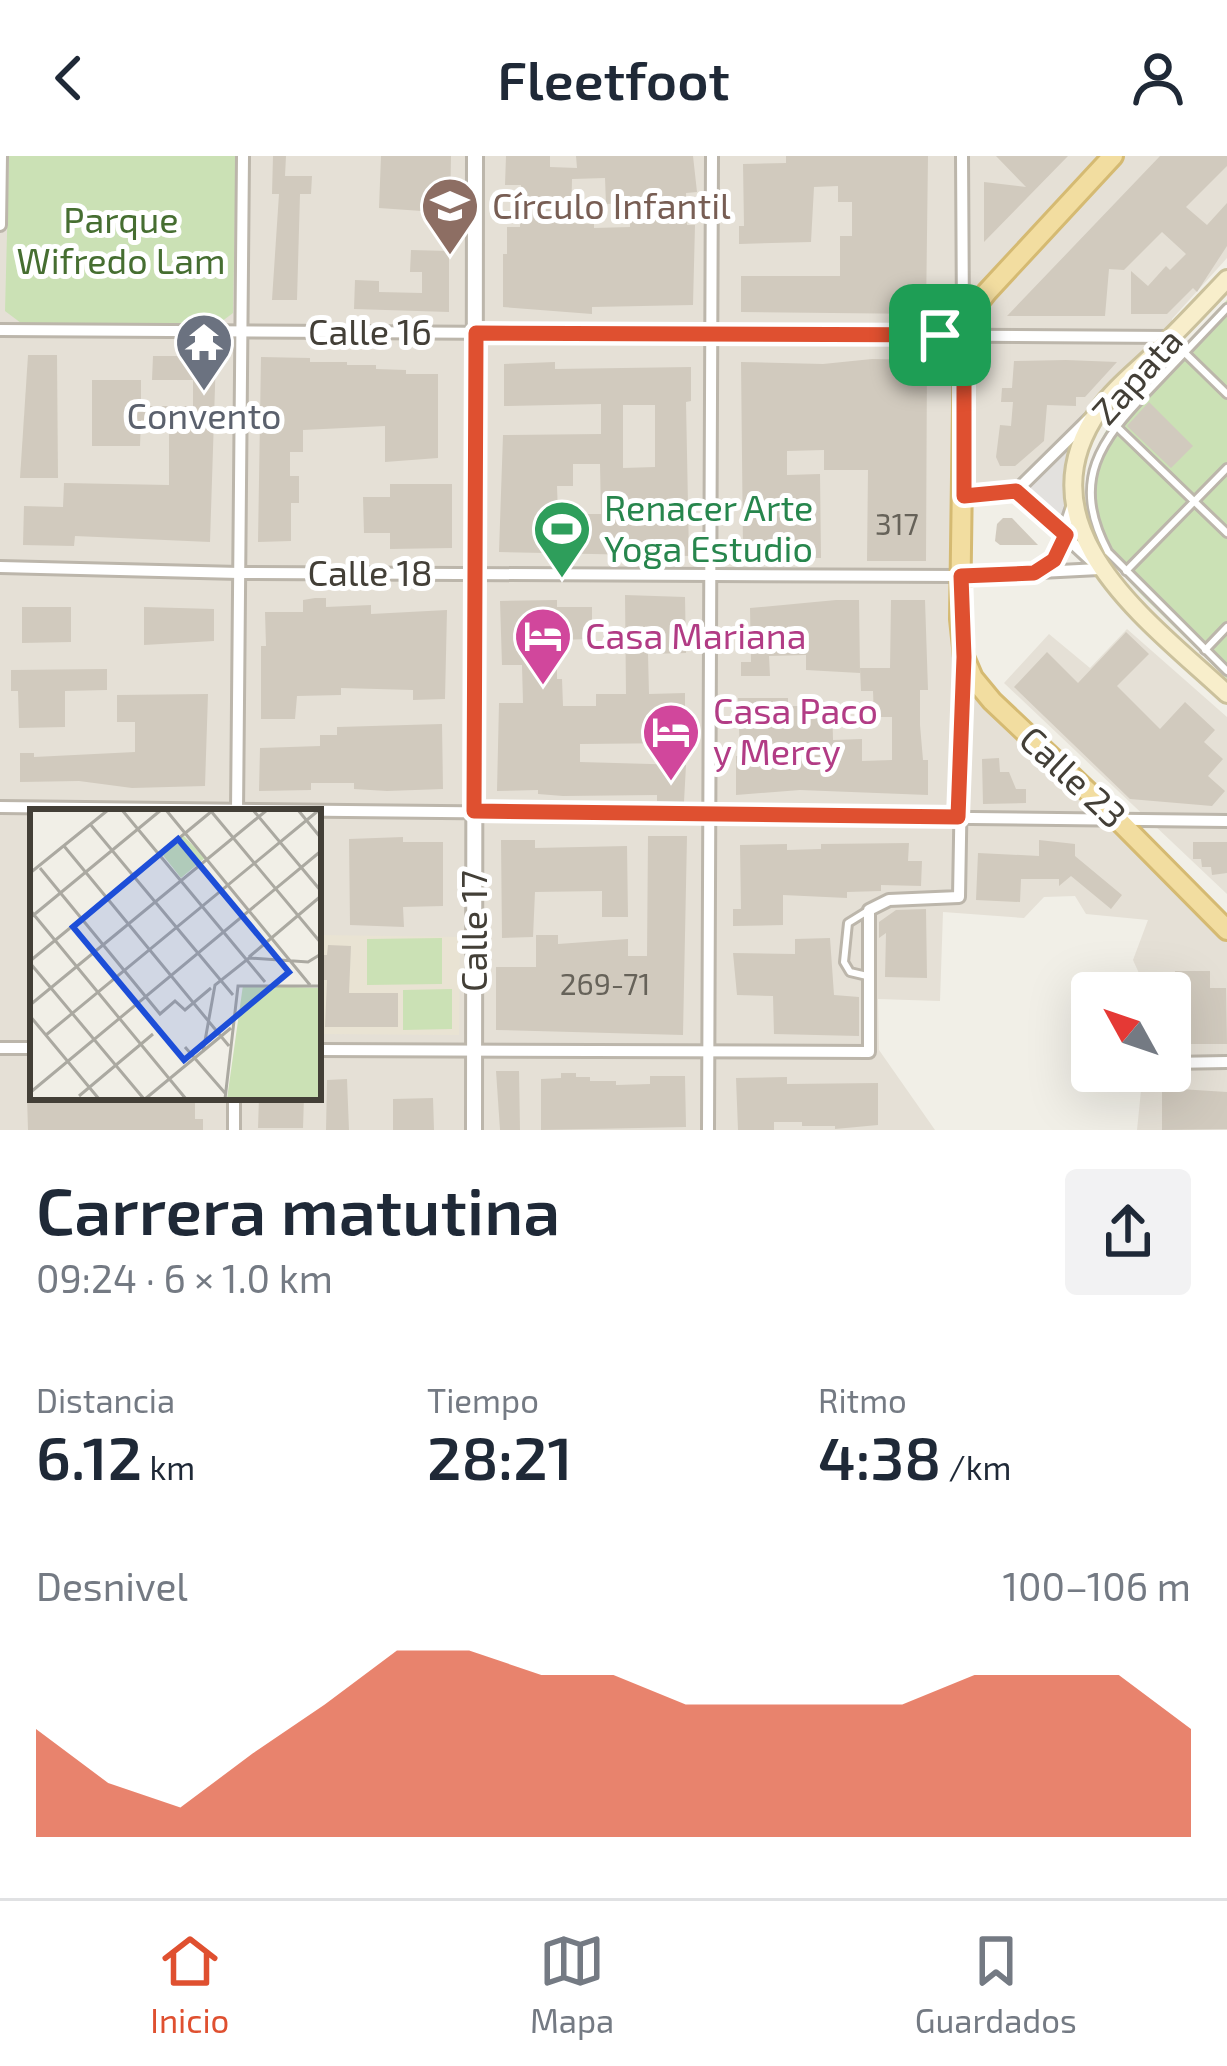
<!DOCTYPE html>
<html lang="es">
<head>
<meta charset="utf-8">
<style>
	body { margin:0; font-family:"Exo 2",sans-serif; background:#f2f2f3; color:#1f2937; height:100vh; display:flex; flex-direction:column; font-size:45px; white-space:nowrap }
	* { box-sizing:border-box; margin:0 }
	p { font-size:39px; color:#747a83 }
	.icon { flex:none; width:66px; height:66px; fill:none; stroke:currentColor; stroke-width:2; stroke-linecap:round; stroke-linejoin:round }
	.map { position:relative; height:974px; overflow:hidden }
	.panel { display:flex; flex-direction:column; background:#fff; flex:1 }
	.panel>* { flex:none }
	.needle { width:78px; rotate:310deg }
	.buttons { position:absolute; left:1071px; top:816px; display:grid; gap:24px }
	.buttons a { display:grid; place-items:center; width:120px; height:120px; border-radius:12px; background:#fff; box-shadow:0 12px 48px #0002; font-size:60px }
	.pin { position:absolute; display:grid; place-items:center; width:102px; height:102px; color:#fff; margin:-51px; border-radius:24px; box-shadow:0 6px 18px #0006 }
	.round { display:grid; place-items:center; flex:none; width:126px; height:126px; border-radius:12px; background:#f2f2f3 }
	.overview { display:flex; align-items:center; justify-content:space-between; height:204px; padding:0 36px }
	h1 { font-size:66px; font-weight:600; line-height:90px }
	.figures { display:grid; grid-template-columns:repeat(3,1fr); gap:18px; height:204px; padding:12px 36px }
	.figures div { display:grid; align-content:center }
	.figures b { font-size:60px; font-weight:600 }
	.figures small { font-size:33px; font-weight:400 }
	.figures p { font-size:33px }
	.chart { height:336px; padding:24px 36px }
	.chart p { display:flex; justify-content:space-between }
	.chart svg { width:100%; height:216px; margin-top:12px; fill:#df5030; opacity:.7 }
	header { display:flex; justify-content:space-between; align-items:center; height:156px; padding:0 36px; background:#fff; font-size:54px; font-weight:600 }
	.dock { display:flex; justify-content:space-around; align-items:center; height:168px; border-top:3px solid #e0e1e3; background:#fff; font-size:33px; color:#747a83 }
	.dock a { display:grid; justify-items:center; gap:6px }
	.dock .selected { color:#df5030 }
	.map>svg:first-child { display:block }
	.residential { fill:#e5e0d6; fill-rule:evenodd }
	.education { fill:#e9e3d3 }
	.green { fill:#cbe1b5 }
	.parking { fill:#e3e1de }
	.building { fill:#d1cabe; fill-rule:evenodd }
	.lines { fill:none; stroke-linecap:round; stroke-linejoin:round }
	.service-casing { stroke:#bcb6ab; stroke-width:12 }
	.minor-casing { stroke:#bcb6ab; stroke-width:16 }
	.tertiary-casing { stroke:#bcb6ab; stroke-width:20 }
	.secondary-casing { stroke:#cbc19c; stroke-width:22 }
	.primary-casing { stroke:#d5ba72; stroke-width:24 }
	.service { stroke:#fff; stroke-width:6 }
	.minor { stroke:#fff; stroke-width:10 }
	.tertiary { stroke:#fff; stroke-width:14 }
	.secondary { stroke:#f8eecb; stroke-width:16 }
	.primary { stroke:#f2dda0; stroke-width:18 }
	.route-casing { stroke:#fff; stroke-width:24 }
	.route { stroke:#df5030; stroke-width:15 }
	.labels { text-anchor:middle; stroke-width:10; stroke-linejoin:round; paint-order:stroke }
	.number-label { font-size:30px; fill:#666259 }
	.education-label { font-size:36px; fill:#785e54; stroke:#fff; text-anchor:start }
	.park-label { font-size:36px; fill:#466e31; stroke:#fff }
	.street-label { font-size:36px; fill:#433f37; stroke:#fff }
	.worship-label { font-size:36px; fill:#5b616d; stroke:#fff }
	.leisure-label { font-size:36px; fill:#27864d; stroke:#fff; text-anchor:start }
	.hotel-label { font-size:36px; fill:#b23c85; stroke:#fff; text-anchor:start }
	.inset-road { fill:none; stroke:#aba9a1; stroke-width:3 }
	.view { fill:#1d4ed8; fill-opacity:0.15; stroke:#1d4ed8; stroke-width:6 }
	.inset-edge { fill:none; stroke:#433f37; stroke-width:6 }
</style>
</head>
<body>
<header><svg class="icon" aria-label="back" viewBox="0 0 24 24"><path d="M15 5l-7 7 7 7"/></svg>Fleetfoot<svg class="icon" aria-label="person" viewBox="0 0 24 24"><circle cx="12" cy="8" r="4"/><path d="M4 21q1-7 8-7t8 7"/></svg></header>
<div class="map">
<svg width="1227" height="974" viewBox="0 0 1227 974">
	<rect width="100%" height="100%" fill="#f1efe7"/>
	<!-- residential -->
	<g class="residential">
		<path d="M0 0H1227V102L1172 163V181L1016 335 964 341 960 463 973 522 1227 776V974H1137L1143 915H1170V837H1148L1133 804 1148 764 1086 758 1075 740 1044 741 1024 762 943 756 940 845 878 843 879 894 935 974H0ZM33 656H318V941H33Z"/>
		<path d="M1127 473 1227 561V738L1004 527 1049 478 1090 512Z"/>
	</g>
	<!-- education -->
	<path class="education" d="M318 779 460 781 459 879 318 878Z"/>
	<!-- green -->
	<g class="green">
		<path d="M9 0H236L233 157 217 169 21 167 5 155Z"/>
		<path d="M1227 144V523C1203 499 1178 475 1154 451 1095 393 1059 346 1111 267Z"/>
		<path d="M442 782V828L367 829V783Z"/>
		<path d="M452 833V873L403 874V834Z"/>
	</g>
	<!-- parking -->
	<path class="parking" d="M1090 270 1066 379 1016 335Z"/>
	<!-- building -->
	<g class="building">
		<path d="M273 0H286L285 20H312L311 38H300L297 144H272L279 38H272Z"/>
		<path d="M381 0H451L450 57 379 52Z"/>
		<path d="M506 0H550V11L577 12 576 0H693L697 36 686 37 687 69H695L693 149 592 151V158L503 151V98H507V71H520L521 29H505ZM605 22 606 48 630 47V71L594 72V68L571 67 572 23Z"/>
		<path d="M786 0H928L926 158 741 156V120H840V80H852V46H838V30L814 31 811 86 739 88V70H744L743 8 786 7Z"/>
		<path d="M996 0H1068L984 86V26L1026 31Z"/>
		<path d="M1160 0H1227V10L1186 51 1207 69 1227 47V90L1197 136 1193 132 1167 158H1131V115L1148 130 1166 110 1170 114 1186 98 1162 76 1124 114 1109 113 1105 160H1007Z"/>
		<path d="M411 94 449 95V156L354 153 355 124 379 125V136L422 137V116H410Z"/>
		<path d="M28 199H57L58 322H20Z"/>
		<path d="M153 200H216L210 386 75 380 74 390 23 389 24 350 63 351 64 327 169 329V264H141L140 290H92V224H141V250H193V224H152Z"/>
		<path d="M261 201 310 202V206H347V209H376V213L406 214V218H438V302L385 306V270L303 274V296H290V320H299V347H291V385L258 386Z"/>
		<path d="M872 203 927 204 926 405H867L868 314H824V294L787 295V319L820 318 821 402H801V394H743L741 206 823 208Z"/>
		<path d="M1066 204 1117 206 1085 241H1076V250L1047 249 1044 285 1015 310H1000L996 301 1000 269 1011 270 1013 246H1001L1002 232H1012L1014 205Z"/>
		<path d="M555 206V213L691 211V245L686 246 689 400 499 396 503 279 601 278V248L504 250V208ZM623 249H655V311L623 312ZM573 308H600L601 358H558L557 330H573Z"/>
		<path d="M1149 246 1193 290 1171 312 1127 270Z"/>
		<path d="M390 328H452V392L390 393V377H364L363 341H390Z"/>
		<path d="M1003 362H1012L1038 389H1000L995 385 997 368Z"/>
		<path d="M625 439 685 441 686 497 648 498 649 538 685 537V587L580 588V606L686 609 684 646 657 645V639L563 640 538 638V634L497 635 499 547H523L522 509H502L500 445 557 444V451H592V483L557 484V523H562L563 550H596V538H626Z"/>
		<path d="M315 442H326V451L371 449V458L447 454 445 543 413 544V534L341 532V539L297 540 295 563H261V490H266L265 456H303V444Z"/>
		<path d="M836 444H859L860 517 806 514V499L769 500 770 520H741V506H751L750 452Z"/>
		<path d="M891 444H925L928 534H920V569L923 604H928V639L800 634 736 639V600H740L738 542H788V550H821V545H832L833 584 862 583V605L892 604V561H874L873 535H861L860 512H890Z"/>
		<path d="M22 451H71V486L22 487Z"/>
		<path d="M144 451 214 453V485L144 489Z"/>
		<path d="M1126 476 1149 498 1117 530 1160 573 1185 546 1215 574 1204 586 1223 603 1208 620 1225 635 1212 650 1130 643 1014 531 1047 496 1078 527Z"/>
		<path d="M107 513V534L65 535V571L19 572 18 535H11V514Z"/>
		<path d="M208 538 205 630 132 632 79 625 20 626V597H34V601L135 596V566H117V539Z"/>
		<path d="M442 568 443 633 387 635 354 633V627H311V634L259 635 260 592 320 590V579H337V571Z"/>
		<path d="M999 602 1000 616H1009L1016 633H1026V647L983 648 982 603Z"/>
		<path d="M648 680H687L683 879 496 874V811H536V779H558V788L628 783V800H647Z"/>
		<path d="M403 681V686H443V750L403 751 404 771 350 769 349 683Z"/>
		<path d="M501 684H535V692L627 690 628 761H602V735L535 736 533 781 502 782Z"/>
		<path d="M1039 684 1075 688V700L1122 739 1111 753 1071 720 1059 730V723H1021L1020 746 976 744 978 697 1039 700Z"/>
		<path d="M1193 686H1227V717L1212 719 1211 711H1202L1201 703H1193Z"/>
		<path d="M909 687 908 705H922L921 730 881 729V735L847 736V742L783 739V769L733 770V753H741L740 689 787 688V694L821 693V688Z"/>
		<path d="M926 753 927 822 885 821 886 777 879 782V766L896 754Z"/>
		<path d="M830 782 834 839 859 841V880L774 878 773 840 737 839 733 797 795 798V783Z"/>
		<path d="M328 789 351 790 349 837H398V871H325L327 824H318V799H327Z"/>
		<path d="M1175 815H1210V832H1226L1227 888H1184V892H1170V832H1175Z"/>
		<path d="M496 915H519L520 974H500Z"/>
		<path d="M561 917H576V921H590V925H616V929L650 928V920H685L686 971 541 974V923L561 922Z"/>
		<path d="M787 921V928L878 927V969L835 973V970H802V966H774V974H738L736 922Z"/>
		<path d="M347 923 349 974H326L327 924Z"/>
		<path d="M1180 933 1227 936V973L1162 974V934Z"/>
		<path d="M27 941H195V963H203V974H28Z"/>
		<path d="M259 941H304L303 972H258Z"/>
		<path d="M433 942 434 974H393V943Z"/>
	</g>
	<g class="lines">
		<!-- service casing -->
		<g class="service-casing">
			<g id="service">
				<path d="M1227 152C1201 179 1176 206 1150 233 1100 285 1070 324 1108 396L1227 515"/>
				<path d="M1184 196 1227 238"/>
				<path d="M1115 269 1227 377"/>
				<path d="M1126 415 1227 312"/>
				<path d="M1205 494 1227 471"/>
				<path d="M867 820 850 816 844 806 848 767 869 754"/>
			</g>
		</g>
		<!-- minor casing -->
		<g class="minor-casing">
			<g id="minor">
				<path d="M962 0 963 164"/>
				<path d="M0 69 1 0"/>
				<path d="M0 174 1172 181"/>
				<path d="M1016 335 1093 406"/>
				<path d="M964 340 1016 335 1089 263"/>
				<path d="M0 411 239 417 961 420 1099 413"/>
				<path d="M1037 415 1054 404 1072 351"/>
				<path d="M0 651 1227 665"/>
				<path d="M237 656 243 0"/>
				<path d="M0 892H33"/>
				<path d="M318 894 869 896V754L889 744 959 741 963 510"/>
				<path d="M1170 907 1227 906"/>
				<path d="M234 974V941"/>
				<path d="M708 974 712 0"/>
			</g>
		</g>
		<!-- tertiary casing -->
		<g class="tertiary-casing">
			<path id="tertiary" d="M474 974 475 0"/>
		</g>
		<!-- secondary casing -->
		<g class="secondary-casing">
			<path id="secondary" d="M1227 123C1204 147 1181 172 1157 195 1138 214 1114 232 1099 254 1017 373 1150 466 1227 538"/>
		</g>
		<!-- primary casing -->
		<g class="primary-casing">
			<path id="primary" d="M1113 0 987 136 972 155 964 179 960 463 964 501 973 522 992 545 1117 663 1227 774"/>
		</g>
		<!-- service -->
		<use href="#service" class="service"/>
		<!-- minor -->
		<use href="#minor" class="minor"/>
		<!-- tertiary -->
		<use href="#tertiary" class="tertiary"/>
		<!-- secondary -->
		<use href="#secondary" class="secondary"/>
		<!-- primary -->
		<use href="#primary" class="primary"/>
	</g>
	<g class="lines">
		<!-- route casing -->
		<g class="route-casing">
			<path id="route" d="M476 177 964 179V340L1016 335 1066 379 1054 404 1034 417 961 420 964 501 958 661 474 655Z"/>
		</g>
		<!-- route -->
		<use href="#route" class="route"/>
	</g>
	<!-- icons -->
	<defs>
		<g id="school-pin" transform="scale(3)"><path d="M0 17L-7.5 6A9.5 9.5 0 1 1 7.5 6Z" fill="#8d6e63" stroke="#fff"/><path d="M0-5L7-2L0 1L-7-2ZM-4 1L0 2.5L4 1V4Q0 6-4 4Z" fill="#fff"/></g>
		<g id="temple-pin" transform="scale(3)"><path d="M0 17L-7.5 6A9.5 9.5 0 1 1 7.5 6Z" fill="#6b7280" stroke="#fff"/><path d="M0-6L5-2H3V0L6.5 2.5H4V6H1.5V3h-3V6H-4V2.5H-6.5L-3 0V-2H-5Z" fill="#fff"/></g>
		<g id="stadium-pin" transform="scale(3)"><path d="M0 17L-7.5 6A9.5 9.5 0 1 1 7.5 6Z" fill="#2e9e5b" stroke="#fff"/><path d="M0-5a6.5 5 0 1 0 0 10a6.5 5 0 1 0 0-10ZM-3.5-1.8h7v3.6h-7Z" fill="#fff"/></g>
		<g id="hotel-pin" transform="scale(3)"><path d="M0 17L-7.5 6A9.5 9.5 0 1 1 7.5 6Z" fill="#d1479c" stroke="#fff"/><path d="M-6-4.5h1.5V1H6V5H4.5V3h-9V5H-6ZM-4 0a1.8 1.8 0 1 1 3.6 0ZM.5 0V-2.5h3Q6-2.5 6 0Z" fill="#fff"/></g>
	</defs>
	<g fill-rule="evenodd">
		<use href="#school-pin" x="450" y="50"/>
		<use href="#temple-pin" x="204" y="186"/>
		<use href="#stadium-pin" x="562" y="373"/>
		<use href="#hotel-pin" x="543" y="480"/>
		<use href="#hotel-pin" x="671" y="576"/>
	</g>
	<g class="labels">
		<!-- number labels -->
		<g class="number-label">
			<text x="897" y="379">317</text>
			<text x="605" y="839">269-71</text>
		</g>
		<!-- education labels -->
		<g class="education-label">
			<text x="492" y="63">Círculo Infantil</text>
		</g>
		<!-- park labels -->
		<g class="park-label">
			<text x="121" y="77">Parque<tspan x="121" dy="41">Wifredo Lam</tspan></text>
		</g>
		<!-- street labels -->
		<g class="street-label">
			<text x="370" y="189">Calle 16</text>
			<text transform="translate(1137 220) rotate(-48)" y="13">Zapata</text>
			<text x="370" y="430">Calle 18</text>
			<text transform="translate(1073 621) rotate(43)" y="13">Calle 23</text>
			<text transform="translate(474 775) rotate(-90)" y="13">Calle 17</text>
		</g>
		<!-- worship labels -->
		<g class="worship-label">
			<text x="204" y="273">Convento</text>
		</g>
		<!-- leisure labels -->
		<g class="leisure-label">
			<text x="604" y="365">Renacer Arte<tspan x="604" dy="41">Yoga Estudio</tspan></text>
		</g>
		<!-- hotel labels -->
		<g class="hotel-label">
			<text x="585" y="493">Casa Mariana</text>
			<text x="713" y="568">Casa Paco<tspan x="713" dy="41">y Mercy</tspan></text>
		</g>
	</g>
	<!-- overview -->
	<g transform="translate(30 653)">
		<rect width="291" height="291" fill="#f1efe7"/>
		<path d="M154 27 175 49 151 69 132 45ZM213 176 291 179V290H197Z" fill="#cbe1b5"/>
		<path class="inset-road" d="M92 1 235 173M136 1 280 176M180 1 291 134M223 1 291 82M268 1 291 29M60 15 203 186M34 37 199 237M10 59 130 205 145 192 155 201 181 179M0 64 78 1M0 101 156 290M0 109 131 1M219 148 291 87M0 152 182 2M0 154 114 290M0 196 237 1M0 207 69 290M16 226 289 1M155 238 195 284M173 243 185 176 219 149 278 153 291 145M2 282 291 42M49 287 123 225M115 290 201 219M195 290 208 177H291"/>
		<path class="view" d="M148 30 259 163 154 251 43 118Z"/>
		<rect width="291" height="291" class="inset-edge"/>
	</g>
</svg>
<div class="buttons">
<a><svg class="needle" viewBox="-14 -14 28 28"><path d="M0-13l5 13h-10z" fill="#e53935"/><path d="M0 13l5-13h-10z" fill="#747a83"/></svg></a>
</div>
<div class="pin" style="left:940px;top:179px;background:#1e9e55"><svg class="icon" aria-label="arrive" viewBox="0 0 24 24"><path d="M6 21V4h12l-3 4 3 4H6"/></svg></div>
</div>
<section class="panel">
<div class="overview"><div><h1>Carrera matutina</h1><p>09:24 · 6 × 1.0 km</p></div><a class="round"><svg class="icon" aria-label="share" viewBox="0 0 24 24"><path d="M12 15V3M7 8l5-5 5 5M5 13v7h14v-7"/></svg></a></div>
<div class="figures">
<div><p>Distancia</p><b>6.12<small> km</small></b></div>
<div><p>Tiempo</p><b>28:21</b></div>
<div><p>Ritmo</p><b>4:38<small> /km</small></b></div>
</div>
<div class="chart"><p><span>Desnivel</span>100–106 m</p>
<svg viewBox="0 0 160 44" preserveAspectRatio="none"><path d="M0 44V22L10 33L20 38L30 27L40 17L50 6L60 6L70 11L80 11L90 17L100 17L110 17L120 17L130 11L140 11L150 11L160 22V44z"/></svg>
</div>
</section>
<nav class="dock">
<a class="selected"><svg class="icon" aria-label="home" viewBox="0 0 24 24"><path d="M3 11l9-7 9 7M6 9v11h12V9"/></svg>Inicio</a>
<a><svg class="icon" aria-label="map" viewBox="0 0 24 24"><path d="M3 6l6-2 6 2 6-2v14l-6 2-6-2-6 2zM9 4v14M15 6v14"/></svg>Mapa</a>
<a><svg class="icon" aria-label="saved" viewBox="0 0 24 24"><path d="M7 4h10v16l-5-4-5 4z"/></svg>Guardados</a>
</nav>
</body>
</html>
